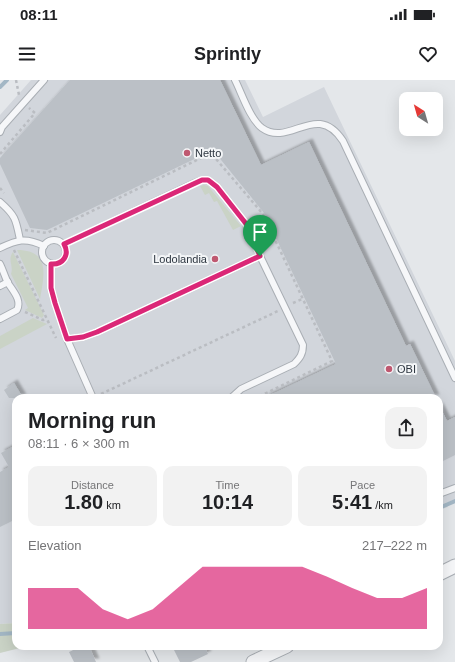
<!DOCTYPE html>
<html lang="en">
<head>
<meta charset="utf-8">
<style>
	body { margin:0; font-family:Arial,sans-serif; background:#f2f2f2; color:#202124; height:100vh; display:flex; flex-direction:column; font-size:15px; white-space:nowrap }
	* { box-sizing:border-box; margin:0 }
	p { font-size:13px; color:#757577 }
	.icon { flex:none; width:22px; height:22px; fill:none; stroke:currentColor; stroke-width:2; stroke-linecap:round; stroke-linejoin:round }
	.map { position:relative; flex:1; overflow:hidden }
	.details { position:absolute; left:12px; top:314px; width:431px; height:256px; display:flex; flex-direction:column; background:#fff; border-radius:12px; box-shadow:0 4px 16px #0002 }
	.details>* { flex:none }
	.needle { width:26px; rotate:323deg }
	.controls { position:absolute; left:399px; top:12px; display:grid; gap:8px }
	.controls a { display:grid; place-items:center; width:44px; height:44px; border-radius:8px; background:#fff; box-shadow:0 4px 16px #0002; font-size:20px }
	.pin { position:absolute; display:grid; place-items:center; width:34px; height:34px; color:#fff; margin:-41px -17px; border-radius:50% 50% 50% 0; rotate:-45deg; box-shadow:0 0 4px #0007 }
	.pin .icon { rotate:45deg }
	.round { display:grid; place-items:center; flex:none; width:42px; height:42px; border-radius:12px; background:#f2f2f2 }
	.summary { display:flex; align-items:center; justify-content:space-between; height:68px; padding:0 16px }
	h1 { font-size:22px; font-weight:800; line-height:30px }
	.figures { display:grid; grid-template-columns:repeat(3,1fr); gap:6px; height:68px; padding:4px 16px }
	.figures div { display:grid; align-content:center; border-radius:10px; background:#f2f2f2; text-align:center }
	.figures b { font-size:20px; font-weight:800 }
	.figures small { font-size:11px; font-weight:400 }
	.figures p { font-size:11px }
	.chart { height:112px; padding:8px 16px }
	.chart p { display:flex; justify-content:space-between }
	.chart svg { width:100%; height:72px; margin-top:4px; fill:#db2777; opacity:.7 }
	.status { display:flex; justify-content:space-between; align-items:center; height:28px; padding:0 20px; background:#fff; direction:ltr }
	.status svg { height:11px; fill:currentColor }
	header { display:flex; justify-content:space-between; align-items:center; height:52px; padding:0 16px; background:#fff; font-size:18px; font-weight:800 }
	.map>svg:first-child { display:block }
	.built { fill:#d2d6dc }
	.green { fill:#cad3c6 }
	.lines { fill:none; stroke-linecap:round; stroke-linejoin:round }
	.stream { stroke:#a3b7c5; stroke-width:4 }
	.building { fill:#bbc0c6; filter:url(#shadow) }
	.lane-casing { stroke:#a9aeb4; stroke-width:8 }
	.street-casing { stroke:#a9aeb4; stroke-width:15 }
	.path { stroke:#babdc2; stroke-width:2.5; stroke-dasharray:3 3; stroke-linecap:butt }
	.lane { stroke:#f6f7f9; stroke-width:6 }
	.street { stroke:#f6f7f9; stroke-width:13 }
	.route-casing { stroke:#fff; stroke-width:8 }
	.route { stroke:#db2777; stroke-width:5 }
	.poi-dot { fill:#bf5870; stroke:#f3f5f7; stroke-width:1.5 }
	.labels { text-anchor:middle; stroke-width:4; stroke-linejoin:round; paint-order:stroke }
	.poi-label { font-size:11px; fill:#2d3640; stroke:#f3f5f7; text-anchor:start }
</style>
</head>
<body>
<div class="status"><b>08:11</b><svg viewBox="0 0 49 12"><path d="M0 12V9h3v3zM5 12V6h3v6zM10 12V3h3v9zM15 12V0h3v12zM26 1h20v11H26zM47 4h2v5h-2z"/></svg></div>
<header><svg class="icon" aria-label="menu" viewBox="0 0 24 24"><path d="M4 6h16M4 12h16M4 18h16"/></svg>Sprintly<svg class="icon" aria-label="heart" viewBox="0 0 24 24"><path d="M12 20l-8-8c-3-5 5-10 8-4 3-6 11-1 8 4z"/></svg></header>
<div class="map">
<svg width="455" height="582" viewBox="0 0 455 582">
	<defs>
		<filter id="shadow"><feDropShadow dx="3.5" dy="-3.5" stdDeviation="1" flood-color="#0004"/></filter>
	</defs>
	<rect width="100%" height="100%" fill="#e4e7ea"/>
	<!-- built -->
	<path class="built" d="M31 0H245L263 37 324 7 455 281V419L446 423 448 427 439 430V318H16V543L0 544V35Z"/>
	<!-- green -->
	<g class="green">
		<path d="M204 105 208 106 241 146 233 150 217 121 214 122 209 113 205 115 200 106Z"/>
		<path d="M17 170C51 170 44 196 40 219Z"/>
		<path d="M13 172 44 235 42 238 25 230 28 228 11 194C14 186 7 180 13 172Z"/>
		<path d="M33 238 47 244 0 269V256Z"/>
		<path d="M16 543V566H28L0 573V544Z"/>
	</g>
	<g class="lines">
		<!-- stream -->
		<g class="stream">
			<path d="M0 7 7 0"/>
			<path d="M439 428 455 421"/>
			<path d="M0 554 16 553"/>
		</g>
	</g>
	<!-- building -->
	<g class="building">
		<path d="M70 0H220L261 85 309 62 406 266 410 264 436 318H264L336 284 264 133 213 70 47 150 30 148 0 84V78Z"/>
		<path d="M14 303 23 318H9L4 310Z"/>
		<path d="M439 325 447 341 455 337V375L439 383Z"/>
		<path d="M16 365V439L0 447V392L9 387 1 373Z"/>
		<path d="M82 566H89L96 582H74L69 572Z"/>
		<path d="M172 566H204L208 574 191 582H180Z"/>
	</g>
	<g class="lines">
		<!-- lane casing -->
		<g class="lane-casing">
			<g id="lane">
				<path d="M235 0C242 14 250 39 262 48 290 68 316 20 343 61L455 298"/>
				<path d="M0 52 2 47 44 0"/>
				<path d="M0 122C16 136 16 140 20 160"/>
				<circle cx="54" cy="172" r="12"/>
				<path d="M64 164 192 104 202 100H208L217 107 247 145 260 176"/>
				<path d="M0 168C17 160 25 157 44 166"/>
				<path d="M0 184C3 190 5 197 8 203 13 211 22 220 17 230L0 239"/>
				<path d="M51 185V208L55 223 67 259"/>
				<path d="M0 206 8 202"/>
				<path d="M93 318 67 259 83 257 97 252 260 176 303 265C303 274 300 278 294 284L241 309 231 318"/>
				<path d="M439 414 455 408"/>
				<path d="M147 566 155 582"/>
			</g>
		</g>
		<!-- street casing -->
		<g class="street-casing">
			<g id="street">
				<path d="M439 494 455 486"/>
				<path d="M253 582 287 566"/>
			</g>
		</g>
		<!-- path -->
		<g class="path">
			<path d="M16 0 19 15"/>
			<path d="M0 74 35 33 29 28"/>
			<path d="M0 108 4 113"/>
			<path d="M25 150 47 153 201 78 212 76 216 79 263 134 332 281 256 318"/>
			<path d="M14 170 56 258"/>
			<path d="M293 223 302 219"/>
			<path d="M25 232 43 240 47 239"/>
			<path d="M101 314 278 231"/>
		</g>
		<!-- lane -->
		<use href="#lane" class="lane"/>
		<!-- street -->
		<use href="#street" class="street"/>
	</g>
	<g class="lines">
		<!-- route casing -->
		<g class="route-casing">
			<path id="route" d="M202 100H208L217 107 247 145 260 176 97 252 83 257 67 259 55 223 51 208V184C63 185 70 175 64 164Z"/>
		</g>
		<!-- route -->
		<use href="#route" class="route"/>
	</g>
	<!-- markers -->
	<g class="poi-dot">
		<circle cx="187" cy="73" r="4"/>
		<circle cx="215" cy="179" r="4"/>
		<circle cx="389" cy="289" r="4"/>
	</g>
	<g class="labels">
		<!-- poi labels -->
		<g class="poi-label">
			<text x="195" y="77">Netto</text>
			<text x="207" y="183" text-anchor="end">Lodolandia</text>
			<text x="397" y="293">OBI</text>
		</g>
	</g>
</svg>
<div class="controls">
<a><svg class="needle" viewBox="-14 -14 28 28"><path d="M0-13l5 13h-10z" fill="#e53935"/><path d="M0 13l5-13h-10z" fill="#757577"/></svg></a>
</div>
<div class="pin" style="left:260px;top:176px;background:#1e9e55"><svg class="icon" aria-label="arrive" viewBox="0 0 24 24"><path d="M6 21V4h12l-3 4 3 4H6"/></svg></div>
<section class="details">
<div class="summary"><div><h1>Morning run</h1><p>08:11 · 6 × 300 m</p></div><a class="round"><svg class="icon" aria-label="share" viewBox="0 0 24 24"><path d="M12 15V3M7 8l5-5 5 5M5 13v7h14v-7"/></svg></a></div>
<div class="figures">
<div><p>Distance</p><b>1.80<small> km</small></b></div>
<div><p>Time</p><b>10:14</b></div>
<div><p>Pace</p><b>5:41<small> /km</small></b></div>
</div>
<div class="chart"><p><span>Elevation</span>217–222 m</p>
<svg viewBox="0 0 160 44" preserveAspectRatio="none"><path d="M0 44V19L10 19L20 19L30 32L40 38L50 32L60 19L70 6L80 6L90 6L100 6L110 6L120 12L130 19L140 25L150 25L160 19V44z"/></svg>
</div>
</section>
</div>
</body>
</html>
